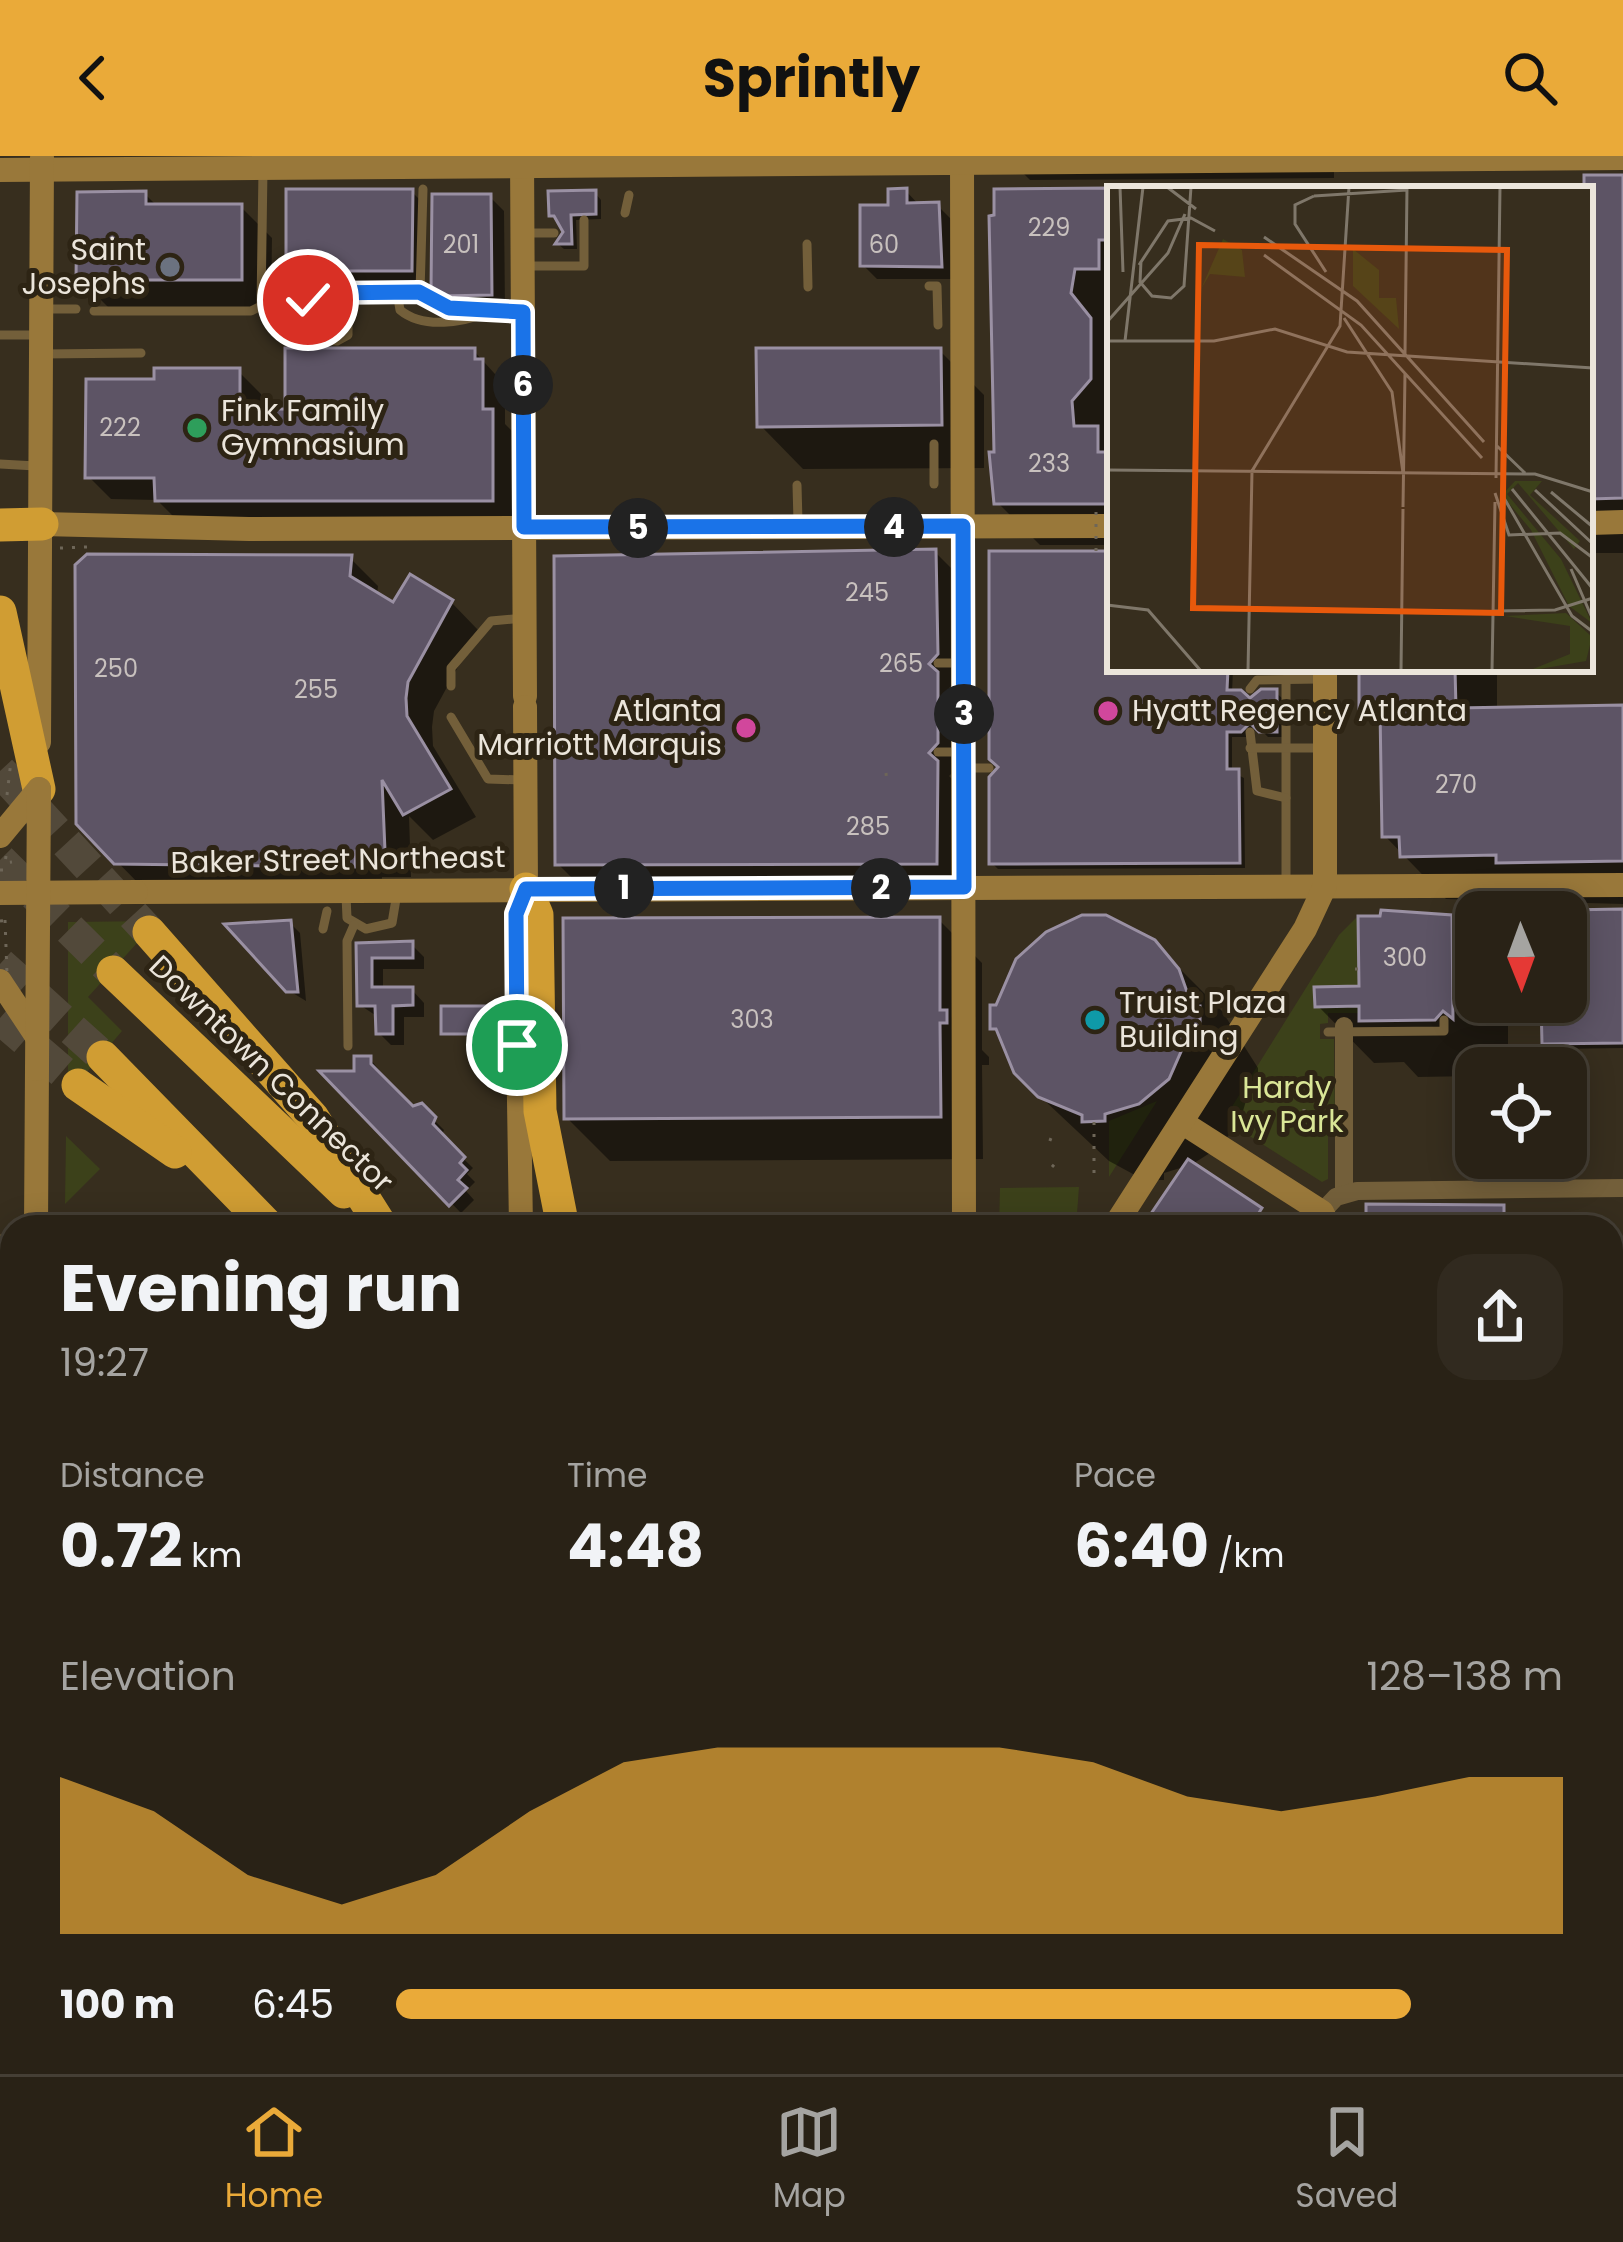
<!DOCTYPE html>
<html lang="en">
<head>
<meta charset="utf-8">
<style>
	body { margin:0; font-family:Poppins,sans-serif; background:#312a1f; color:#f1f3f6; height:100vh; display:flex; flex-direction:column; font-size:45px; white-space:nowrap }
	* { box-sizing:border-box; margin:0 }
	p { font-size:39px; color:#a5a4a1 }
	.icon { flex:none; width:66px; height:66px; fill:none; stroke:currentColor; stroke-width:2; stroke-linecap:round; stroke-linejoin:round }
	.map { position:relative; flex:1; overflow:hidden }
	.details { position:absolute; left:0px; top:1059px; width:1623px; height:861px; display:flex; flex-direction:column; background:#292216; border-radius:36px 36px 0 0; box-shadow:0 6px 30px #0003,0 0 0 3px #453f35 }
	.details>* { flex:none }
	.needle { width:78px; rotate:179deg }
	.tools { position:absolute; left:1455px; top:735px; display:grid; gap:24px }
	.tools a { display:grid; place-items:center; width:132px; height:132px; border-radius:24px; background:#292216; box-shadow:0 6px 30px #0003,0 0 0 3px #453f35; font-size:60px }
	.pin { position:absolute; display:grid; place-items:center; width:102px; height:102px; color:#fff; margin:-51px; border:6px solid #fff; border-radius:50%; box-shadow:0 3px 12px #0007 }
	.km { position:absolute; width:60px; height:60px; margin:-30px; border-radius:50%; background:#222; color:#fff; font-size:33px; line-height:60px; text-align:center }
	.round { display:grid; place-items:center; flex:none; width:126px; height:126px; border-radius:36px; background:#312a1f }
	.headline { display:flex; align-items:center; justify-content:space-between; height:204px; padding:0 60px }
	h1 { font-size:66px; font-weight:700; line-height:90px }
	.metrics { display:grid; grid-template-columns:repeat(3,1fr); gap:18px; height:204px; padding:12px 60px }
	.metrics div { display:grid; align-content:center }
	.metrics b { font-size:60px; font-weight:700 }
	.metrics small { font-size:33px; font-weight:400 }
	.metrics p { font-size:33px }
	.chart { height:336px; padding:24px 60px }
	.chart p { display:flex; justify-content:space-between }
	.chart svg { width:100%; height:216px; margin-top:12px; fill:#eaaa39; opacity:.7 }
	ul { padding:0 60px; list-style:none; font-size:39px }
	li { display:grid; grid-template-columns:192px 144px 1fr; align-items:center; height:90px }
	li i { height:30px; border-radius:15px; background:#eaaa39 }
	header { display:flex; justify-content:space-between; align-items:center; height:156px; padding:0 60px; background:#eaaa39; color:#111; font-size:54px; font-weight:700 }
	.tabs { display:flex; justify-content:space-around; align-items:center; height:168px; border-top:3px solid #453f35; background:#292216; font-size:33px; color:#a5a4a1 }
	.tabs a { display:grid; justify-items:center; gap:6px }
	.tabs .on { color:#eaaa39 }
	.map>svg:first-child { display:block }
	.green { fill:#3c411a }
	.shadow { fill:#0007 }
	.building { fill:#5d5465; stroke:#9a90a3; stroke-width:3 }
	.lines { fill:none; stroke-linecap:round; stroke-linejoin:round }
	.highway-tunnel { stroke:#52493a; stroke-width:33; stroke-dasharray:33 16; stroke-linecap:butt }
	.path { stroke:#6e6658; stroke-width:3; stroke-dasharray:3 9; stroke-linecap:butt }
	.lane { stroke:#735f3a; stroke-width:9 }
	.street { stroke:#735f3a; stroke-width:18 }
	.secondary { stroke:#99783a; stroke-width:24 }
	.highway { stroke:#d09d33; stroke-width:33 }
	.rail-casing { stroke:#aaa397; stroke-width:9 }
	.rail { stroke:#2d2414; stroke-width:4.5; stroke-dasharray:14; stroke-linecap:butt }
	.path-bridge { stroke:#6e6658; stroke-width:3; stroke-dasharray:3 9; stroke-linecap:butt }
	.secondary-bridge { stroke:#99783a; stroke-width:24 }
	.route-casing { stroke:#fff; stroke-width:24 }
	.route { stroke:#1a73e8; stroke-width:15 }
	.worship-dot { fill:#6b7280; stroke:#2d2414; stroke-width:4.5 }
	.leisure-dot { fill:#2e9e5b; stroke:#2d2414; stroke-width:4.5 }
	.hotel-dot { fill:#d1479c; stroke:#2d2414; stroke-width:4.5 }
	.culture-dot { fill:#0f9aa8; stroke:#2d2414; stroke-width:4.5 }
	.labels { text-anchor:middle; stroke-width:10; stroke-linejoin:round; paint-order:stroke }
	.number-label { font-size:24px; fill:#c8c1be }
	.poi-label { font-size:30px; fill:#ebe5db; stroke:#2d2414; text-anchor:start }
	.street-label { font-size:30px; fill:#ebe5db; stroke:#2d2414 }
	.park-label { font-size:30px; fill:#dae697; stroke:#2d2414 }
	.inset-road { fill:none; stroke:#7f776a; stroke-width:3 }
	.view { fill:#e8590c; fill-opacity:0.15; stroke:#e8590c; stroke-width:6 }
	.inset-edge { fill:none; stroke:#ebe5db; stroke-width:6 }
</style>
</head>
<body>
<header><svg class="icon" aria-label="back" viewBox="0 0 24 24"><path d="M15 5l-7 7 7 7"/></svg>Sprintly<svg class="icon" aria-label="search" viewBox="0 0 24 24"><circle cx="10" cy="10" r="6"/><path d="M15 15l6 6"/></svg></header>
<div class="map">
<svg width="1623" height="1918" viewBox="0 0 1623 1918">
	<rect width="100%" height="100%" fill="#372e1e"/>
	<!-- green -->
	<g class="green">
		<path d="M1358 760 1359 857H1328V867L1320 868V883H1334L1335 975 1328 976V1023L1322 1026 1232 969 1228 957 1339 779Z"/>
		<path d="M157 765 88 841 122 875 68 938V766Z"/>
		<path d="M1157 945 1109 1021V965Z"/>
		<path d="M66 980 100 1013 65 1048Z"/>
		<path d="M1079 1031 1076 1071H999L1000 1032Z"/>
		<path d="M1623 1796V1918H1574L1578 1908H1611V1825Z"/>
		<path d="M1081 1908H1143L1159 1918H1088Z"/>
		<path d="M1425 1908H1515L1511 1918H1441Z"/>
	</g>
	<!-- shadow -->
	<g class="shadow">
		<path d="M1006 0H1334V22L1030 24Z"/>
		<path d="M1623 20V397H1590V33H1389L1587 31Z"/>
		<path d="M906 35 920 50H938L952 64 954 123H877L863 109 891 52Z"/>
		<path d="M1110 35V389H1040L997 346 992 62Z"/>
		<path d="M412 36 426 50 424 128H303L289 114Z"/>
		<path d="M595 37 601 44V63L576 64 577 93H564L558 88 566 76 552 59Z"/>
		<path d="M145 38 158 51H241L272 82 271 153H110L79 122Z"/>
		<path d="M490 41 504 55 505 152 451 149 437 135Z"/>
		<path d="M474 195 505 229V268L515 278V367H180L157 344 111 343 88 320 157 226 238 215 261 238V256H288Z"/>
		<path d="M940 195 984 239V312L803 313 760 269Z"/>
		<path d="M935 396 957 418 959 521 949 532 959 541V610L949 620 959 630 958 729 580 730 558 708Z"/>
		<path d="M1110 398V513H1233L1232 537 1249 545 1276 537 1282 542V581H1268L1258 571 1248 581H1232V616L1244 622 1245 712 998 713 992 707Z"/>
		<path d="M350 402 378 430 377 440 394 450 451 446 478 474 434 555 432 571 433 590 476 661 433 684 409 660 411 721H382L381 737 145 734 79 667Z"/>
		<path d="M1362 513H1569L1497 516V554L1623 552V748L1446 743 1385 680 1384 573 1362 552Z"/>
		<path d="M1623 756V892L1551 893 1545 887 1544 846H1566V757Z"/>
		<path d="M1451 762 1476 787V846H1508V912H1476V920L1418 921 1404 906 1374 907 1318 850 1362 833Z"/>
		<path d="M939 764 982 807V894L989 901V909H982L983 1003 610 1005 567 962Z"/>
		<path d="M290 767 300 777 306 845 288 834Z"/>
		<path d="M411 788 424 801V813H383V834H412L424 847V861H404V889H391L379 877 378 861 360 849V789Z"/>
		<path d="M1161 794 1222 855 1258 912V931H1250L1241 962 1221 990 1191 1009 1277 1071H1146L1187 1010 1164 1017V1024H1144L1109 1005 1027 928 993 871Z"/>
		<path d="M370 903 412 953 421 951 444 974 441 981 473 1012 467 1018 475 1026 466 1035 474 1044 461 1057 326 918H357Z"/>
		<path d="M1502 1052 1514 1071H1369Z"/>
		<path d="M1611 1082 1622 1084V1121H1611Z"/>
		<path d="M1623 1260V1401H1611V1261Z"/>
		<rect x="1611" y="1449" width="12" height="243"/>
		<path d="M131 1908H228V1918H138Z"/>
		<path d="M256 1908H437L438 1918H256Z"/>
		<rect x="475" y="1908" width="28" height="10"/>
		<path d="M716 1908H771L772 1918H598L716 1913Z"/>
		<rect x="1286" y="1908" width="40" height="10"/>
		<path d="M1366 1908H1398L1393 1918H1366Z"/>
	</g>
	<!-- building -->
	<g class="building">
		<path d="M1584 19H1623V342L1590 343V33H1584Z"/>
		<path d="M907 32V47L939 46 942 111 860 110V49H888V33Z"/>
		<path d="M1110 32V84H1099V113H1075L1071 137 1091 162V223L1072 245 1074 270H1098V296H1110V348H994L989 296H994L989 60 994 59V33Z"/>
		<path d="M286 33H413L412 115H286Z"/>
		<path d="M596 34V58L571 59 572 88H555L563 76 554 60H549L548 35Z"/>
		<path d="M146 35V48H242V124H76L77 36Z"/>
		<path d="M432 38H491L492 139 440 140 431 134Z"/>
		<path d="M285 192H475V203H483V253H493V345H155L154 322H85L86 223H154V212H240V253H285Z"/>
		<path d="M756 192H941L942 269 757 271Z"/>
		<path d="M936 393 938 498 929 508 938 516V587L929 597 938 605 937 708 555 709 554 400Z"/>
		<path d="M989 395H1110V513H1228L1227 534H1241L1250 542 1261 533H1277V576H1259L1250 567 1241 576H1227V613H1239L1240 707 989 708V621L998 611 989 603Z"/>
		<path d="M87 398 352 399 350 420 393 446 410 418 453 444 408 526 406 542 407 560 451 633 403 659 382 624 385 695H356L355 711 114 708 76 668 75 409Z"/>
		<path d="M1359 513H1455L1456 552 1623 549V705L1496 707V699L1400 701 1399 681H1382L1380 553H1359Z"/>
		<path d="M1623 753V887L1542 888 1541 846H1566V754Z"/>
		<path d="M1381 754 1452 759 1453 863 1443 855 1435 864 1359 865V850L1315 851 1314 831 1359 830 1358 760H1380Z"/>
		<path d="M1082 759H1106L1155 784 1179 813 1192 850H1200V873H1191L1169 923 1139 948 1105 958V965L1082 966V959L1038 941 1014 917 996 873H990V849H996L1016 803 1046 776Z"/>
		<path d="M940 761V854H947V867H940L941 961 564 963 563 762Z"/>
		<path d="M291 764 298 836H286L224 768Z"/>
		<path d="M413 785V802H372V831H413V849L393 850V878H376L375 850H357L356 787Z"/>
		<rect x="441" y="850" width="48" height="28"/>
		<path d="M354 900H371V908L413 950 422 947 436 961 433 968 465 1001 460 1007 467 1014 458 1024 467 1032 449 1050 319 915H354Z"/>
		<path d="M1188 1003 1262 1052 1250 1071H1142Z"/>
		<path d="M1366 1048 1504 1049V1071H1366Z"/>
	</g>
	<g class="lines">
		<!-- highway-tunnel -->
		<g class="highway-tunnel">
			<path d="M0 615 149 776"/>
			<path d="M0 704 113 816"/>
			<path d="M0 808 103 901"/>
			<path d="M0 862 78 929"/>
			<path d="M1348 1908 1363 1918"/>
		</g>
		<!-- path -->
		<g class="path">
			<path d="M60 392 87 391"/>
			<path d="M6 700 5 707 12 706"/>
			<path d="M0 765 11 764"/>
			<path d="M1355 813H1359"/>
			<path d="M1304 953V972"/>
			<path d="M1094 966V1023"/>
			<path d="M1049 983 1059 987"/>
			<path d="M1052 1011 1059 1003"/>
		</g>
		<!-- lane -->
		<g class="lane">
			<path d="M625 57 629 39"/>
			<path d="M524 77H554"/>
			<path d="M807 88 808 131"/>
			<path d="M528 110H584V64"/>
			<path d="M929 130H937L938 169"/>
			<path d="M397 136 400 154C424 174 463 166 490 156"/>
			<path d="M420 136C440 161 493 156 522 156"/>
			<path d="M348 137V179L337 185 309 182 308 144 321 137 409 136H420L423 33"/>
			<path d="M42 153H76"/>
			<path d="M94 155H251L261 150 263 13"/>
			<path d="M0 179H37"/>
			<path d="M42 198 141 197"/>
			<path d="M934 288V328"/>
			<path d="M0 308 36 310"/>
			<path d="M797 329 798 366"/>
			<path d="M938 507H958"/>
			<path d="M1286 523V730"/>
			<path d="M451 530V512L491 465 524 462"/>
			<path d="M1250 533 1257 524 1320 523"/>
			<path d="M451 561 488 623 523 624"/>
			<path d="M1250 576 1257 635 1286 642"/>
			<path d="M1250 592H1323"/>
			<path d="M938 596H963"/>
			<path d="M964 612H989"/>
			<path d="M346 740 347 762 366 773 392 767 397 737"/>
			<path d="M323 773 327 755"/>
			<path d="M1328 876 1444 875V864"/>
			<path d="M348 890 347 785 354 769"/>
			<path d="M1543 1069V1071"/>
			<path d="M1596 1069V1071"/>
			<path d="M0 1083 12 1082"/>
			<path d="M0 1695H12"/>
			<path d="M239 1908V1918"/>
			<path d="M450 1908V1918"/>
		</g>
		<!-- street -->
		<g class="street">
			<path d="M1344 870V1037"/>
			<path d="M1322 1056 1336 1041 1357 1035 1623 1032"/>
			<path d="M1611 1222H1623"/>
		</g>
		<!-- secondary -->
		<g class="secondary">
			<path d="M522 0 525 540"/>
			<path d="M962 0 964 1071"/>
			<path d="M0 14 1623 2"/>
			<path d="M1590 367 1623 366"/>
			<path d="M42 368 249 373 1110 370"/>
			<path d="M39 586 42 2"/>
			<path d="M136 736 1623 729"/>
			<path d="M0 825 37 881"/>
			<path d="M1183 967 1322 1056 1329 1071"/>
			<path d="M36 1071 37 913"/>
			<path d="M521 1071 516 758 526 733 525 551"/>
			<path d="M1114 1071 1305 773 1325 730V513"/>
			<path d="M0 1308H12"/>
			<path d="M1611 1406H1623"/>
			<path d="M1611 1755 1623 1726"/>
			<path d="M39 1908V1918"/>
			<path d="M531 1908V1918"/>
			<path d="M1336 1908V1918"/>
			<path d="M846 1918V1908"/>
			<path d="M1543 1918 1547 1908"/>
		</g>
		<!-- highway -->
		<g class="highway">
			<path d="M0 369 42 368"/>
			<path d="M0 456 39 633"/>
			<path d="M526 733 537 759 540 955 563 1071"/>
			<path d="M149 776 313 962 382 1071"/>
			<path d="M113 816 344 1036"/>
			<path d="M103 901 269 1071"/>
			<path d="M78 929 175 996"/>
			<path d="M1061 1908 1069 1918"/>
			<path d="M1199 1908 1215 1918"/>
			<path d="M1399 1908 1416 1918"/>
		</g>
		<!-- rail casing -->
		<g class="rail-casing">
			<path id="rail" d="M1328 1908V1918"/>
		</g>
		<!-- rail -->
		<use href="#rail" class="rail"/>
		<!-- path-bridge -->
		<g class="path-bridge">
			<path d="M1096 395V348"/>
			<path d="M886 617 887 628"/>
			<path d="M7 639 11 605"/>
			<path d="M0 714H5V707"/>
			<path d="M5 764 7 818"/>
		</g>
		<!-- secondary-bridge -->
		<g class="secondary-bridge">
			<path d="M0 680 39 633"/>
			<path d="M0 737 136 736"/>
			<path d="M37 913 39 633"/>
		</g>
	</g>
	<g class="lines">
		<!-- route casing -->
		<g class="route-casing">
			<path id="route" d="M308 144 321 137 419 136 449 152 523 156 524 371 963 370 964 731 526 733 516 758 517 889"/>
		</g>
		<!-- route -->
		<use href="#route" class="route"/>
	</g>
	<!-- markers -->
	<circle class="worship-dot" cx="170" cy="111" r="12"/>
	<circle class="leisure-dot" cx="197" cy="272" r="12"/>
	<g class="hotel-dot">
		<circle cx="1108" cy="555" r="12"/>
		<circle cx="746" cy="572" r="12"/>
	</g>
	<circle class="culture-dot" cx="1095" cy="864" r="12"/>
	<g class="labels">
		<!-- number labels -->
		<g class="number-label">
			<text x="1049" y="80">229</text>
			<text x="461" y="97">201</text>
			<text x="884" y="97">60</text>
			<text x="120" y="280">222</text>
			<text x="1049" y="316">233</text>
			<text x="867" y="445">245</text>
			<text x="901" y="516">265</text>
			<text x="116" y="521">250</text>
			<text x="316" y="542">255</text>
			<text x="1456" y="637">270</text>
			<text x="868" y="679">285</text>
			<text x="1405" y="810">300</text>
			<text x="752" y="872">303</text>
		</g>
		<!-- poi labels -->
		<g class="poi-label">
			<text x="146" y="104" text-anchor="end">Saint<tspan x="146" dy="34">Josephs</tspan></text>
			<text x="221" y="265">Fink Family<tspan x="221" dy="34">Gymnasium</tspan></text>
			<text x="722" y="565" text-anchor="end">Atlanta<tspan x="722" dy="34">Marriott Marquis</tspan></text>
			<text x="1132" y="565">Hyatt Regency Atlanta</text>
			<text x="1119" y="857">Truist Plaza<tspan x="1119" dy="34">Building</tspan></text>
		</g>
		<!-- street labels -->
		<g class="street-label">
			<text transform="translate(338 704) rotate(-1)" y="10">Baker Street Northeast</text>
			<text transform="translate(271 918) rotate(44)" y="10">Downtown Connector</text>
		</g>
		<!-- park labels -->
		<g class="park-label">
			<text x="1287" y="942">Hardy<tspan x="1287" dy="34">Ivy Park</tspan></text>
		</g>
	</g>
	<!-- overview -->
	<g transform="translate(1107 30)">
		<rect width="486" height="486" fill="#372e1e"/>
		<path d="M116 53 135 64 138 91 103 88 94 103ZM246 63 272 84V112H289L292 143 246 100ZM408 295H435L423 309 473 355 467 363 411 297 400 308 454 373 485 437 462 420 424 344 395 309ZM459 427 485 451 479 475 421 485 463 468V440L398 430Z" fill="#3c411a"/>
		<path class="inset-road" d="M13 1 16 86M60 1 89 23M207 10 300 4M207 10 188 19V38L219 86M157 51 250 115 377 256M157 69 254 139 375 272M34 75 33 96 45 110 64 112 77 100 84 1M32 79 61 35 84 32 108 45M237 132 285 206 296 287M0 136 61 67 78 28M0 155H107L168 143 240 166 486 182M18 155 36 1M298 168 300 1M390 260 418 287M0 284 428 288 486 306M389 292 393 1M405 303 486 403M428 304 486 358M444 306 486 341M388 307 402 349 453 347 486 372M397 312 465 430 486 446M296 321 298 187M464 383 486 434M0 419 41 424 94 485M386 425 448 424 486 412M141 485 145 285 233 140 242 1M294 485 296 323M385 485 388 316"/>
		<path class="view" d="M92 59 400 64 394 427 86 422Z"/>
		<rect width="486" height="486" class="inset-edge"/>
	</g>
</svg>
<div class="tools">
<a><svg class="needle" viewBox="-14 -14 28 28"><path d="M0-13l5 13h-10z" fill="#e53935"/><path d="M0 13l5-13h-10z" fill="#a5a4a1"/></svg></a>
<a><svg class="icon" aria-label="locate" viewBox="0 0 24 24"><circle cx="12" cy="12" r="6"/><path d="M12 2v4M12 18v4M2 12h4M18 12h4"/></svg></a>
</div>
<div class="pin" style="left:517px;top:889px;background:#1e9e55"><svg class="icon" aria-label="arrive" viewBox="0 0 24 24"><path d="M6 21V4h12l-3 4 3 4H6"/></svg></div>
<div class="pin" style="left:308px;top:144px;background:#d93025"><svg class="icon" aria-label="check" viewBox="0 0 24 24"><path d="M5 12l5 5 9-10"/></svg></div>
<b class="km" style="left:624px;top:732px">1</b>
<b class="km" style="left:881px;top:732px">2</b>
<b class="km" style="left:964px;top:558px">3</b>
<b class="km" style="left:894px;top:371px">4</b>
<b class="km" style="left:638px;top:372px">5</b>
<b class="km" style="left:523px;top:229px">6</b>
<section class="details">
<div class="headline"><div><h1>Evening run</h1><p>19:27</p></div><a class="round"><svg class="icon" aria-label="share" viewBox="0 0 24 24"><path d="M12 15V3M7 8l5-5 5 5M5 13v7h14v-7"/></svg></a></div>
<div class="metrics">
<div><p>Distance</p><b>0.72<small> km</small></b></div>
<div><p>Time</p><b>4:48</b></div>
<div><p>Pace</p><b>6:40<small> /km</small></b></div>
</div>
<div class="chart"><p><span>Elevation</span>128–138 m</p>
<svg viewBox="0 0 160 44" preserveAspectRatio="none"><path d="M0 44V12L10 19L20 32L30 38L40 32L50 19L60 9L70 6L80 6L90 6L100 6L110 9L120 16L130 19L140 16L150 12L160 12V44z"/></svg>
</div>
<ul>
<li><b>100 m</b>6:45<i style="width:87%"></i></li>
</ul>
</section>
</div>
<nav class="tabs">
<a class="on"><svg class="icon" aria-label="home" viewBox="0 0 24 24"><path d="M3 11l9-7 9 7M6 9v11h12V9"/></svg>Home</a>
<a><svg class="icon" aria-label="map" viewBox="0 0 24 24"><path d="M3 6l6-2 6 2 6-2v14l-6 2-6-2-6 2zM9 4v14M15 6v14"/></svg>Map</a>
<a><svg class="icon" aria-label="saved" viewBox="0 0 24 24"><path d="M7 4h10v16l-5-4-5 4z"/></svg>Saved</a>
</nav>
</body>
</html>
